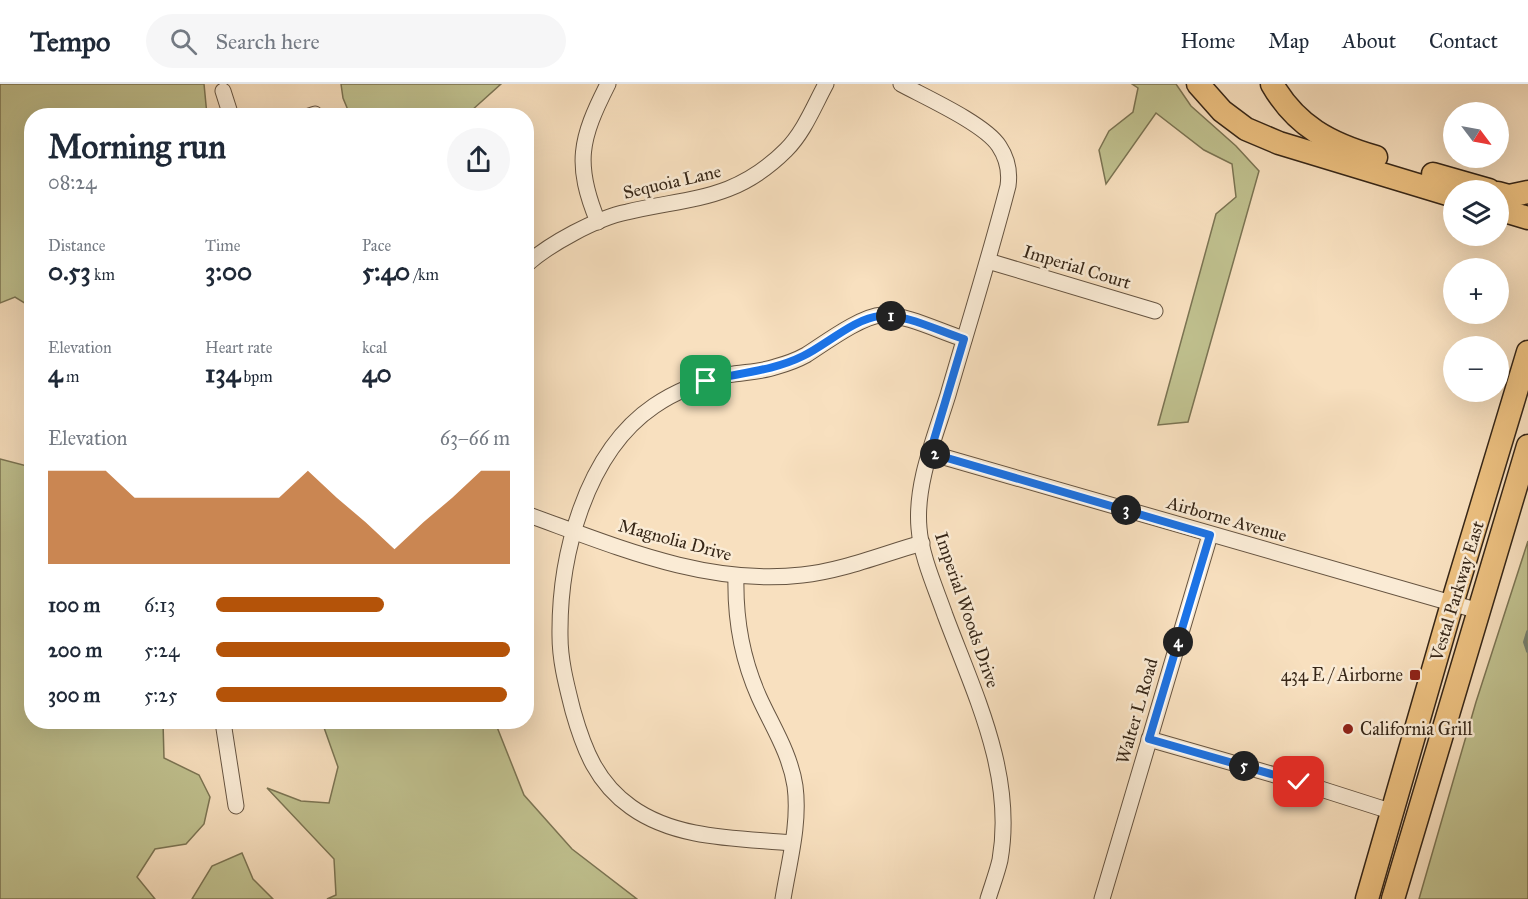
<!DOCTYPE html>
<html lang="en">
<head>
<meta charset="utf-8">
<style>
	body { margin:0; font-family:"IM FELL Great Primer",serif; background:#f6f6f7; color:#1f2937; height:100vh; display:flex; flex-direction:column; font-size:22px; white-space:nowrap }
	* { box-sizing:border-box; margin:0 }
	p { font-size:20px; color:#747a83 }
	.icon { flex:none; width:33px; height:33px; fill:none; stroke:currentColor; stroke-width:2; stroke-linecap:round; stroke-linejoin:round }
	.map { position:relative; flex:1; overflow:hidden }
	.details { position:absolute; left:24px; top:24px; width:510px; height:621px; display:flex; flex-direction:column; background:#fff; border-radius:24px; box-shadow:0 6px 24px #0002 }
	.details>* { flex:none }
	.needle { width:39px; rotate:122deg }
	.tools { position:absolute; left:1443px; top:18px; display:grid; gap:12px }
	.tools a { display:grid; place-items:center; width:66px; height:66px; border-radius:50%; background:#fff; box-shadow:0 6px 24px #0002; font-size:30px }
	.pin { position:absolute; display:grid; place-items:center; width:51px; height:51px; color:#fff; margin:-26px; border-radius:12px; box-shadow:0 3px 9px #0006 }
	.km { position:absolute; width:30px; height:30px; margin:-15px; border-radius:50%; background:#222; color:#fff; font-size:16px; line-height:30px; text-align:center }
	.round { display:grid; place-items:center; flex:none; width:63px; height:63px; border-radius:32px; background:#f6f6f7 }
	.head { display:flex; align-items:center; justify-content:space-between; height:102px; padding:0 24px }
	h1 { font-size:33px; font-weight:700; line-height:45px }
	.figures { display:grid; grid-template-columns:repeat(3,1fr); gap:9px; height:102px; padding:6px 24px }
	.figures div { display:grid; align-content:center }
	.figures b { font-size:26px; font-weight:700 }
	.figures small { font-size:16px; font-weight:400 }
	.figures p { font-size:16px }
	.chart { height:168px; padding:12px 24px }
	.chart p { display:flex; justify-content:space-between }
	.chart svg { width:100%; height:108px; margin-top:6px; fill:#b45309; opacity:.7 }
	ul { padding:0 24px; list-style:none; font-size:20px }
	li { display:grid; grid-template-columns:96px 72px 1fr; align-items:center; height:45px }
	li i { height:15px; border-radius:8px; background:#b45309 }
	header { display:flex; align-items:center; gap:36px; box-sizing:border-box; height:84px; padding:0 30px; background:#fff; border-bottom:2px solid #e0e1e3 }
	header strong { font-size:28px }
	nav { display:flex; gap:33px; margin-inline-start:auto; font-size:21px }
	.search { width:420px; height:54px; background:#f6f6f7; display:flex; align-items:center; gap:15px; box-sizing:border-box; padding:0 21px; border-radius:33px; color:#747a83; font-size:22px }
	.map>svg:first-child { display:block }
	.green { fill:#c0c18f; stroke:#7b7453; stroke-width:1.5 }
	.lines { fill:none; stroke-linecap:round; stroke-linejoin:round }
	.stream { stroke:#758170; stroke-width:4 }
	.street-casing { stroke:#665441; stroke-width:17 }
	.primary-casing { stroke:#362617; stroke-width:25 }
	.street { stroke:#faebd5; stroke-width:15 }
	.primary { stroke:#ecc080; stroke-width:22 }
	.route-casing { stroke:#fff; stroke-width:12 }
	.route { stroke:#1a73e8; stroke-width:8 }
	.poi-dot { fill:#8f2418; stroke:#faebd5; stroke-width:2 }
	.labels { text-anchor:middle; stroke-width:5; stroke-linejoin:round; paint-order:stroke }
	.street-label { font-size:18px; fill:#362617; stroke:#faebd5 }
	.poi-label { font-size:18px; fill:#362617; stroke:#faebd5; text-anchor:end }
</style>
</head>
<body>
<header>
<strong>Tempo</strong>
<div class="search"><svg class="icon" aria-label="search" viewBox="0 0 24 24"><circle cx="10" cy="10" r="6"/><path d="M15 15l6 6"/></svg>Search here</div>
<nav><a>Home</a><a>Map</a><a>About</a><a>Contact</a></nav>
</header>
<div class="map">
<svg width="1528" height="815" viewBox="0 0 1528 815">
	<rect width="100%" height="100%" fill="#f8e0bf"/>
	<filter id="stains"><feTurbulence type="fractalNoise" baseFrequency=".00333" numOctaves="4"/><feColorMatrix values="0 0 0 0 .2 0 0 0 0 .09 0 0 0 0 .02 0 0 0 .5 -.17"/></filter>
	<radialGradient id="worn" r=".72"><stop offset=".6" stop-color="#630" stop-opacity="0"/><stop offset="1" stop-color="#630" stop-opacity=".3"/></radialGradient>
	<!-- green -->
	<g class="green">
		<path d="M0 0H204L207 31 32 32 31 223 15 213 0 219Z"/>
		<path d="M341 0H501L471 27V32L350 31 343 14Z"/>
		<path d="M1132 0H1176L1191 22 1236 62 1259 87 1188 338 1158 341 1216 130 1236 113 1232 80 1204 66 1156 29 1106 100 1099 66 1109 47 1133 28 1138 4Z"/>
		<path d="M0 375 31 383 32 638H163L164 674 199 691 210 713 204 740 186 760 155 765 137 793 155 815H0Z"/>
		<path d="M1528 457V815H1419L1476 618Z"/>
		<path d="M322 638H495L524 711 572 765 637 815H327L336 811 334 775 267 704 301 717 329 719 338 683Z"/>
		<path d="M242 769 253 795 273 815H192L212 782Z"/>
	</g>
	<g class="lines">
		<!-- stream -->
		<path class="stream" d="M1528 548 1525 558 1528 567"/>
		<!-- street casing -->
		<g class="street-casing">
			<g id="street">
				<path d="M901 0C925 13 985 40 999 62 1007 74 1010 88 1008 102 990 172 968 242 948 311 935 353 915 400 919 444 921 472 936 505 945 531 974 609 1015 690 1000 776 997 789 992 802 988 815"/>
				<path d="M223 7 231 32"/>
				<path d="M309 32 315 30"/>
				<path d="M598 138C574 80 580 55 608 0"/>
				<path d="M988 177 1155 227"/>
				<path d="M526 181C549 160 597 134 627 128 691 113 735 117 786 66 804 48 814 22 826 0"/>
				<path d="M930 369 1479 527"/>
				<path d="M526 430C615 462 706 502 802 491 842 487 883 470 922 459"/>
				<path d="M736 493C735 534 742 575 759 613 772 642 790 669 795 702 800 739 789 778 783 815"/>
				<path d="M223 638 236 722"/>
				<path d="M1149 655 1299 698 1393 728"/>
				<path d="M792 759C739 754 677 756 631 723 597 699 584 666 573 627 567 603 560 578 560 552 559 473 585 369 654 322 676 307 702 297 728 291 744 288 761 288 775 283 786 280 797 276 806 271 825 259 861 232 882 231 906 230 941 248 964 255"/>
				<path d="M1102 815 1210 451"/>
			</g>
		</g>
		<!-- primary casing -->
		<g class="primary-casing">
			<g id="primary">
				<path d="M1198 0 1222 27 1246 45 1279 59 1454 112"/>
				<path d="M1272 0C1296 42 1330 60 1376 73"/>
				<path d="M1433 90 1489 106"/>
				<path d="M1498 109 1509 112 1528 108"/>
				<path d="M1498 125 1528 134"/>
				<path d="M1367 815 1452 520 1528 268"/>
				<path d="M1393 815 1528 362"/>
			</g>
		</g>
		<!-- street -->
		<use href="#street" class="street"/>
		<!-- primary -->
		<use href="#primary" class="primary"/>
	</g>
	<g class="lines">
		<!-- route casing -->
		<g class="route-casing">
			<path id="route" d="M706 297C738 289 773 287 803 272 826 261 855 234 880 232 904 229 941 248 964 255L930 369 1210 451 1149 655 1299 698"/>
		</g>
		<!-- route -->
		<use href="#route" class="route"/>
	</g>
	<!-- markers -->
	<g class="poi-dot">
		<rect x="1409" y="585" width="12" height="12" rx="3"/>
		<circle cx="1348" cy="645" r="6"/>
	</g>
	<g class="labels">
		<!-- street labels -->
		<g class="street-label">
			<text transform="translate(672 98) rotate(-13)" y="6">Sequoia Lane</text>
			<text transform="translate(1077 183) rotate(17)" y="6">Imperial Court</text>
			<text transform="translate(1227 435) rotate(16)" y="6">Airborne Avenue</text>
			<text transform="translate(675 456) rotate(15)" y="6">Magnolia Drive</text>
			<text transform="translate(1457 507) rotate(-73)" y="6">Vestal Parkway East</text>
			<text transform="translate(967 526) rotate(71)" y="6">Imperial Woods Drive</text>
			<text transform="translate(1137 627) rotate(-74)" y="6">Walter L Road</text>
		</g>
		<!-- poi labels -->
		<g class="poi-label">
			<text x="1403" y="597">434 E / Airborne</text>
			<text x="1360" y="651" text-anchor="start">California Grill</text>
		</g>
	</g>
	<rect width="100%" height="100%" filter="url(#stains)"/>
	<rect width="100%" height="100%" fill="url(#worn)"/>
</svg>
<div class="tools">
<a><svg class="needle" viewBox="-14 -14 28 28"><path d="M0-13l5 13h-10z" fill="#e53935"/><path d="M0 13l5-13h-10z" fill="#747a83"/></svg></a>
<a><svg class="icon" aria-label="layers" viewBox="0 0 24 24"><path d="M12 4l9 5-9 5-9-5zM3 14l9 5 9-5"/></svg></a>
<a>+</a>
<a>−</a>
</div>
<div class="pin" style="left:706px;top:297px;background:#1e9e55"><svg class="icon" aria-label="arrive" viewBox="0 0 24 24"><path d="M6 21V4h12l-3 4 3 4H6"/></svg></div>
<div class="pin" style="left:1299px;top:698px;background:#d93025"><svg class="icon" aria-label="check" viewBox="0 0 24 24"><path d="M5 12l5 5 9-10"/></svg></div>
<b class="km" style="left:891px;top:232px">1</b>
<b class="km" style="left:935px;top:370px">2</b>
<b class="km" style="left:1126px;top:426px">3</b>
<b class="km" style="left:1178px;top:558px">4</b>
<b class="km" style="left:1244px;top:682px">5</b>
<section class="details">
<div class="head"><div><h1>Morning run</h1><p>08:24</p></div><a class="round"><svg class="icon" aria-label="share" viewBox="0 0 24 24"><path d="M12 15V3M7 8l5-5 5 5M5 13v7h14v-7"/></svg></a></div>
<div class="figures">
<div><p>Distance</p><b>0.53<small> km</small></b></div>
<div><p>Time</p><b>3:00</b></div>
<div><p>Pace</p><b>5:40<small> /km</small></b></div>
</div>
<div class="figures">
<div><p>Elevation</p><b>4<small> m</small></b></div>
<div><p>Heart rate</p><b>134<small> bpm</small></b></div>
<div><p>kcal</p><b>40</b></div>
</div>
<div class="chart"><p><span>Elevation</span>63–66 m</p>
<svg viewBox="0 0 160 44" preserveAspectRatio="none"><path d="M0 44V6L10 6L20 6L30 17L40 17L50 17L60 17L70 17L80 17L90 6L100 17L110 27L120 38L130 27L140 17L150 6L160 6V44z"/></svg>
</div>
<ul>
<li><b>100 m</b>6:13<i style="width:57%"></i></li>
<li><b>200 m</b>5:24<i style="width:100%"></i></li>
<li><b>300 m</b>5:25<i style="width:99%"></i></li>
</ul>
</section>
</div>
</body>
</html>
